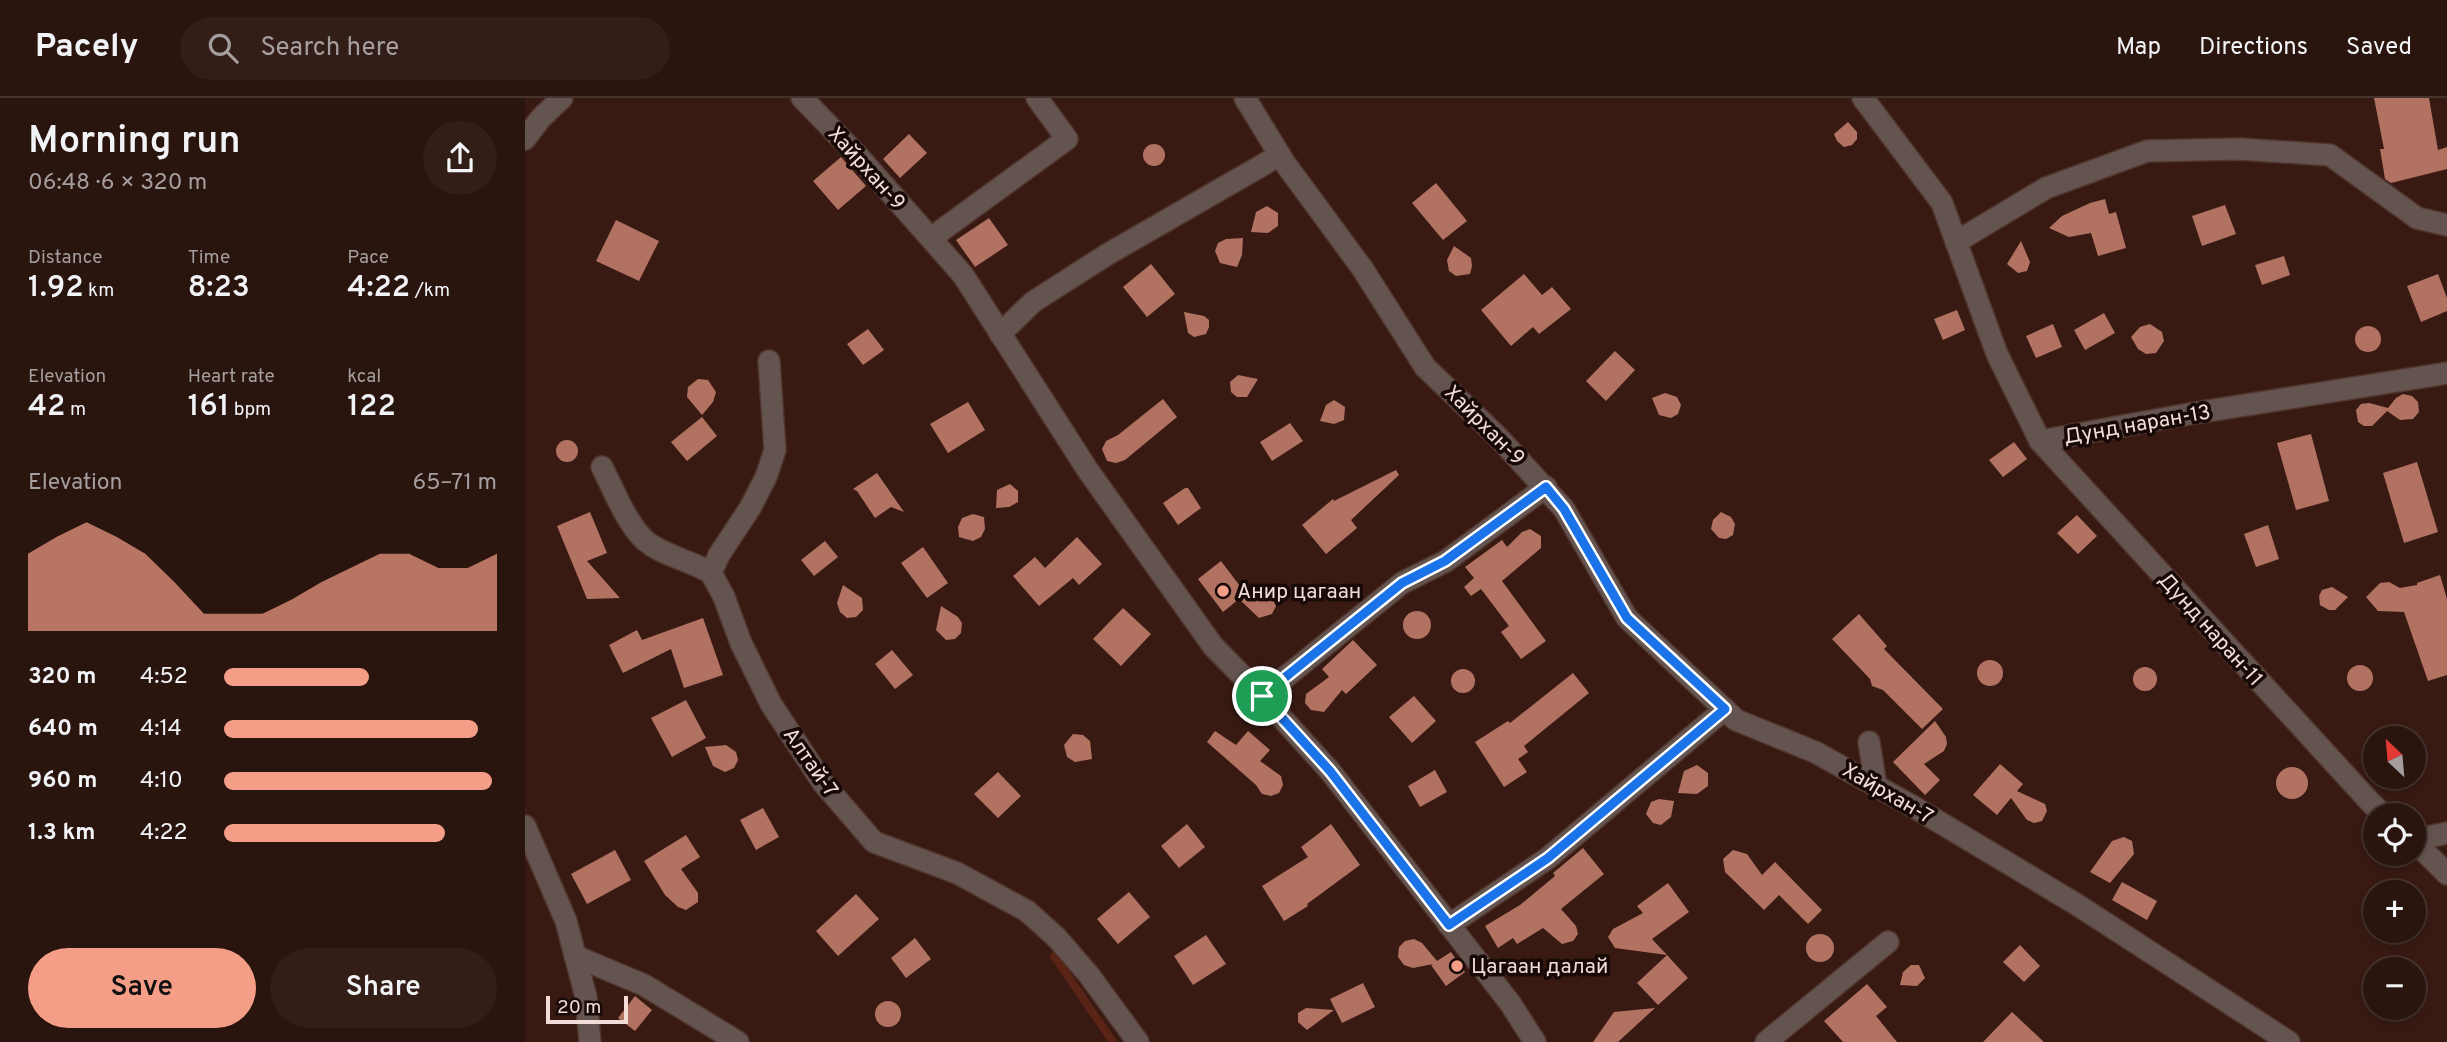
<!DOCTYPE html>
<html lang="en">
<head>
<meta charset="utf-8">
<style>
	body { margin:0; font-family:Overpass,sans-serif; background:#321d17; color:#f1f3f6; height:100vh; display:flex; flex-direction:column; font-size:26px; white-space:nowrap }
	* { box-sizing:border-box; margin:0 }
	p { font-size:23px; color:#a59e9e }
	.icon { flex:none; width:38px; height:38px; fill:none; stroke:currentColor; stroke-width:2; stroke-linecap:round; stroke-linejoin:round }
	.map { position:relative; flex:1; overflow:hidden }
	.side { display:flex; flex-direction:column; background:#2a140e; width:525px }
	.side>* { flex:none }
	.needle { width:46px; rotate:334deg }
	.tools { position:absolute; left:1838px; top:628px; display:grid; gap:14px }
	.tools a { display:grid; place-items:center; width:63px; height:63px; border-radius:50%; background:#2a140e; box-shadow:0 4px 10px #0003,0 0 0 2px #46332e; font-size:35px }
	.scale { position:absolute; left:21px; bottom:18px; width:82px; box-sizing:border-box; padding-left:7px; border:4px solid #f2dcd7; border-top:0; font-size:19px; line-height:24px; white-space:nowrap; color:#f2dcd7; -webkit-text-stroke:5px #170906; paint-order:stroke }
	.pin { position:absolute; display:grid; place-items:center; width:60px; height:60px; color:#fff; margin:-30px; border:4px solid #fff; border-radius:50%; box-shadow:0 2px 7px #0007 }
	.round { display:grid; place-items:center; flex:none; width:74px; height:74px; border-radius:37px; background:#321d17 }
	.overview { display:flex; align-items:center; justify-content:space-between; height:119px; padding:0 28px }
	h1 { font-size:38px; font-weight:600; line-height:52px }
	.stats { display:grid; grid-template-columns:repeat(3,1fr); gap:10px; height:119px; padding:7px 28px }
	.stats div { display:grid; align-content:center }
	.stats b { font-size:30px; font-weight:600 }
	.stats small { font-size:19px; font-weight:400 }
	.stats p { font-size:19px }
	.chart { height:196px; padding:14px 28px }
	.chart p { display:flex; justify-content:space-between }
	.chart svg { width:100%; height:126px; margin-top:7px; fill:#f49e88; opacity:.7 }
	.cta { display:flex; gap:14px; margin-top:auto; padding:14px 28px }
	.cta a { flex:1; height:80px; border-radius:42px; background:#f49e88; color:#111; font-size:28px; font-weight:600; line-height:80px; text-align:center }
	.cta a+a { background:#321d17; color:#f1f3f6 }
	ul { padding:0 28px; list-style:none; font-size:23px }
	li { display:grid; grid-template-columns:112px 84px 1fr; align-items:center; height:52px }
	li i { height:18px; border-radius:9px; background:#f49e88 }
	header { display:flex; align-items:center; gap:42px; box-sizing:border-box; height:98px; padding:0 35px; background:#2a140e; border-bottom:2px solid #46332e }
	header strong { font-size:33px }
	nav { display:flex; gap:38px; margin-inline-start:auto; font-size:24px }
	.search { width:490px; height:63px; background:#321d17; display:flex; align-items:center; gap:18px; box-sizing:border-box; padding:0 24px; border-radius:38px; color:#a59e9e; font-size:26px }
	main { display:flex; flex:1; min-height:0 }
	.map>svg:first-child { display:block }
	.lines { fill:none; stroke-linecap:round; stroke-linejoin:round }
	.stream { stroke:#592315; stroke-width:8 }
	.building { fill:#b27262 }
	.street-casing { stroke:#52352e; stroke-width:24 }
	.street { stroke:#64544f; stroke-width:21 }
	.route-casing { stroke:#fff; stroke-width:14 }
	.route { stroke:#1a73e8; stroke-width:9 }
	.poi-dot { fill:#f49e88; stroke:#170906; stroke-width:2.5 }
	.labels { text-anchor:middle; stroke-width:7; stroke-linejoin:round; paint-order:stroke }
	.street-label { font-size:21px; fill:#f2dcd7; stroke:#170906 }
	.poi-label { font-size:21px; fill:#f2dcd7; stroke:#170906; text-anchor:start }
</style>
</head>
<body>
<header>
<strong>Pacely</strong>
<div class="search"><svg class="icon" aria-label="search" viewBox="0 0 24 24"><circle cx="10" cy="10" r="6"/><path d="M15 15l6 6"/></svg>Search here</div>
<nav><a>Map</a><a>Directions</a><a>Saved</a></nav>
</header>
<main>
<section class="side">
<div class="overview"><div><h1>Morning run</h1><p>06:48 · 6 × 320 m</p></div><a class="round"><svg class="icon" aria-label="share" viewBox="0 0 24 24"><path d="M12 15V3M7 8l5-5 5 5M5 13v7h14v-7"/></svg></a></div>
<div class="stats">
<div><p>Distance</p><b>1.92<small> km</small></b></div>
<div><p>Time</p><b>8:23</b></div>
<div><p>Pace</p><b>4:22<small> /km</small></b></div>
</div>
<div class="stats">
<div><p>Elevation</p><b>42<small> m</small></b></div>
<div><p>Heart rate</p><b>161<small> bpm</small></b></div>
<div><p>kcal</p><b>122</b></div>
</div>
<div class="chart"><p><span>Elevation</span>65–71 m</p>
<svg viewBox="0 0 160 44" preserveAspectRatio="none"><path d="M0 44V17L10 11L20 6L30 11L40 17L50 27L60 38L70 38L80 38L90 33L100 27L110 22L120 17L130 17L140 22L150 22L160 17V44z"/></svg>
</div>
<ul>
<li><b>320 m</b>4:52<i style="width:53%"></i></li>
<li><b>640 m</b>4:14<i style="width:93%"></i></li>
<li><b>960 m</b>4:10<i style="width:98%"></i></li>
<li><b>1.3 km</b>4:22<i style="width:81%"></i></li>
</ul>
<div class="cta"><a>Save</a><a>Share</a></div>
</section>
<div class="map">
<svg width="1922" height="944" viewBox="0 0 1922 944">
	<rect width="100%" height="100%" fill="#381a13"/>
	<g class="lines">
		<!-- stream -->
		<path class="stream" d="M529 858 588 944"/>
	</g>
	<!-- building -->
	<g class="building">
		<path d="M1849 0H1904L1913 52 1922 49V71L1866 85 1860 81 1855 51H1859Z"/>
		<path d="M1323 24 1332 34V41L1327 47 1319 49 1312 43 1309 36Z"/>
		<path d="M384 36 402 55 375 80 358 61Z"/>
		<circle cx="629" cy="57" r="11"/>
		<path d="M316 59 341 88 313 112 288 83Z"/>
		<path d="M911 85 942 123 918 142 887 105Z"/>
		<path d="M1580 101 1584 116 1591 114 1601 150 1573 158 1566 135 1544 139 1524 130 1537 118 1565 105Z"/>
		<path d="M1700 107 1711 136 1677 148 1667 118Z"/>
		<path d="M742 108 753 115V128L743 135 726 134 731 114Z"/>
		<path d="M464 120 483 147 450 169 431 142Z"/>
		<path d="M91 122 134 143 114 183 71 163Z"/>
		<path d="M718 140 717 157 712 169 695 165 690 153 693 145 701 141Z"/>
		<path d="M1496 143 1505 164 1502 173 1493 175 1482 166Z"/>
		<path d="M929 148 946 160 947 168 945 176 931 178 924 173 922 162Z"/>
		<path d="M1759 158 1765 177 1737 187 1730 167Z"/>
		<path d="M626 166 650 196 622 219 598 189Z"/>
		<path d="M999 176 1017 197 1027 189 1046 211 1014 236 1008 229 986 248 956 212Z"/>
		<path d="M1913 176 1922 200V213L1896 224 1882 188Z"/>
		<path d="M1432 212 1440 232 1418 242 1409 221Z"/>
		<path d="M659 214 679 218 684 222V229L681 236 669 239 663 235Z"/>
		<path d="M1579 215 1590 235 1560 252 1549 232Z"/>
		<path d="M1528 226 1537 249 1511 260 1501 238Z"/>
		<path d="M1625 226 1637 234 1639 243 1631 255 1621 256 1613 251 1606 239 1615 229Z"/>
		<circle cx="1843" cy="241" r="13"/>
		<path d="M343 231 359 252 338 267 322 246Z"/>
		<path d="M1090 253 1110 272 1081 303 1061 283Z"/>
		<path d="M713 277 733 281 722 299H712L706 294 705 284Z"/>
		<path d="M173 281 183 282 191 294 188 304 177 317 162 299 163 289Z"/>
		<path d="M1140 295 1152 299 1156 307 1153 316 1146 320 1134 317 1127 300Z"/>
		<path d="M1878 296 1887 298 1893 304 1894 314 1888 321 1875 322 1862 313 1847 328H1839L1833 324 1831 312 1836 306 1844 305 1863 310 1871 300Z"/>
		<path d="M638 301 652 319 600 362 591 365 582 363 577 351 581 343 593 337Z"/>
		<path d="M809 302 820 309 819 322 809 326 795 323 801 307Z"/>
		<path d="M443 304 460 332 423 355 405 326Z"/>
		<path d="M177 319 192 338 162 363 146 344Z"/>
		<path d="M765 325 778 343 747 363 735 344Z"/>
		<path d="M1786 336 1804 403 1771 412 1752 345Z"/>
		<circle cx="42" cy="353" r="11"/>
		<path d="M1489 344 1502 361 1478 379 1464 362Z"/>
		<path d="M1892 364 1913 434 1879 445 1858 375Z"/>
		<path d="M871 372 874 377 826 422 832 430 801 456 777 427 808 401 809 403Z"/>
		<path d="M352 375 379 414 366 409 350 420 332 393 328 391Z"/>
		<path d="M485 386 493 393V404L484 409 471 410 472 392Z"/>
		<path d="M660 390H663L676 410 653 427 638 405Z"/>
		<path d="M65 414 82 455 62 463 95 500 62 501 32 428Z"/>
		<path d="M1196 414 1206 419 1210 426 1208 437 1201 441 1194 440 1186 431 1188 422Z"/>
		<path d="M448 416 459 419 460 431 456 439 448 443 434 439 433 429 437 420Z"/>
		<path d="M1552 417 1572 438 1553 456 1532 435Z"/>
		<path d="M1743 427 1754 461 1731 469 1719 436Z"/>
		<path d="M1005 431 1016 438V450L977 483 1021 543 996 561 976 534 984 528 956 491 946 498 939 489 949 480 940 469 977 442 982 449 997 434Z"/>
		<path d="M552 439 577 466 554 487 548 480 514 508 488 478 510 459 520 470Z"/>
		<path d="M300 443 313 459 289 478 276 462Z"/>
		<path d="M398 449 423 485 402 500 376 465Z"/>
		<path d="M696 463 721 496 715 501 735 493 747 497 751 508 747 516 734 520 714 501 698 514 673 481Z"/>
		<path d="M1915 477 1922 501V577L1903 583 1879 514 1853 513 1841 499 1855 485 1864 484 1875 490 1892 487V485Z"/>
		<path d="M318 487 337 500 338 512 331 519 322 520 315 514 312 505Z"/>
		<path d="M1807 489 1823 499 1810 512H1804L1795 507 1794 498 1797 492Z"/>
		<path d="M416 508 433 519 437 525 436 535 430 541 421 542 411 532Z"/>
		<path d="M598 510 626 536 596 568 568 541Z"/>
		<circle cx="892" cy="527" r="14"/>
		<path d="M1334 516 1362 548 1359 551 1418 611 1397 631 1358 592 1347 588 1345 581 1307 541Z"/>
		<path d="M178 520 198 577 159 590 146 551 98 575 84 547 112 532 117 542Z"/>
		<path d="M828 542 852 567 821 596 817 592 799 614 786 612 780 605 781 596 804 579 797 571Z"/>
		<path d="M367 552 388 577 370 591 350 566Z"/>
		<circle cx="1465" cy="575" r="13"/>
		<circle cx="1835" cy="580" r="13"/>
		<circle cx="1620" cy="581" r="12"/>
		<circle cx="938" cy="583" r="12"/>
		<path d="M1048 575 1064 595 999 648 1003 654 993 661 1002 674 979 689 950 644 983 623 985 625Z"/>
		<path d="M889 598 911 623 887 645 864 619Z"/>
		<path d="M161 602 181 640 147 659 126 620Z"/>
		<path d="M1410 623 1421 639 1422 646 1419 653 1399 666 1415 682 1400 697 1368 664Z"/>
		<path d="M690 633 711 647 723 633 745 652 735 663 756 678 758 687 754 695 746 698 737 696 731 687 682 644Z"/>
		<path d="M548 636 558 637 565 643 567 661 550 664 542 659 539 647Z"/>
		<path d="M201 647 211 654 213 662 209 670 200 674 188 668 180 649Z"/>
		<path d="M1475 666 1498 686 1492 693 1520 706 1522 713 1517 723 1509 725 1502 722 1486 700 1472 717 1448 697Z"/>
		<path d="M1172 667 1183 675V688L1172 696 1153 695 1159 673Z"/>
		<circle cx="1767" cy="685" r="16"/>
		<path d="M910 672 922 694 895 709 883 688Z"/>
		<path d="M473 674 496 698 473 720 449 696Z"/>
		<path d="M1134 701 1149 703 1146 719 1136 727 1128 725 1121 716 1126 704Z"/>
		<path d="M238 710 254 739 231 752 215 722Z"/>
		<path d="M662 726 680 749 654 770 636 748Z"/>
		<path d="M806 726 835 767 782 806 783 808 759 823 737 788 783 759 776 749Z"/>
		<path d="M161 737 175 759 156 771 173 795V804L161 812 153 809 140 797 119 763Z"/>
		<path d="M1599 739 1607 743 1609 756 1585 785 1565 774 1587 743Z"/>
		<path d="M1058 750 1079 776 1036 811 1051 828 1053 836 1048 843 1037 846 1018 830 992 846 988 840 973 850 960 828 995 807 1030 778 1028 775Z"/>
		<path d="M90 752 106 782 62 806 46 776Z"/>
		<path d="M1208 752 1222 756 1237 777 1250 764 1297 812 1283 826 1254 797 1239 812 1200 774 1198 761Z"/>
		<path d="M1597 784 1632 803 1622 822 1587 802Z"/>
		<path d="M1143 785 1164 814 1127 841 1142 857 1090 850 1083 839 1088 831 1118 815 1112 808Z"/>
		<path d="M604 794 625 819 593 846 572 821Z"/>
		<path d="M331 796 354 821 313 858 291 833Z"/>
		<circle cx="1295" cy="850" r="14"/>
		<path d="M681 837 701 866 668 887 649 858Z"/>
		<path d="M390 840 406 861 381 880 366 860Z"/>
		<path d="M889 841 897 845 912 863 926 854 940 874 921 888 906 867 908 866 888 870 879 867 873 859 874 849 880 843Z"/>
		<path d="M1495 847 1515 868 1499 884 1478 864Z"/>
		<path d="M1142 857 1163 880 1133 907 1112 885Z"/>
		<path d="M1386 867H1394L1400 880 1392 888 1375 887 1378 874Z"/>
		<path d="M838 885 850 909 817 925 805 901Z"/>
		<path d="M1342 886 1362 909 1351 918 1372 944H1318L1299 923Z"/>
		<path d="M110 898 127 912 110 933 93 920Z"/>
		<circle cx="363" cy="916" r="13"/>
		<path d="M781 910 809 912 782 932 773 924V915Z"/>
		<path d="M1130 910 1093 944H1068L1089 914Z"/>
		<path d="M1487 914 1519 944H1458Z"/>
	</g>
	<g class="lines">
		<!-- street casing -->
		<g class="street-casing">
			<g id="street">
				<path d="M277 0 333 58 438 177 562 371 688 548 737 598 805 673 985 905 1010 944"/>
				<path d="M720 0 759 64 837 170 900 269 974 340 1039 411 1102 520 1211 622 1290 654 1389 709 1551 806 1764 944"/>
				<path d="M1338 0 1417 105 1472 256 1515 343 1846 705 1860 718"/>
				<path d="M0 41 16 20 37 0"/>
				<path d="M406 140 542 41 512 0"/>
				<path d="M1431 144 1521 90 1622 53 1714 51 1805 57 1892 120 1922 127"/>
				<path d="M475 236 508 204 583 156 755 57"/>
				<path d="M244 263 250 352 241 379 225 410 194 457 186 475 199 499 216 545 246 606 298 685 349 744 432 775 502 813 532 840 564 877 613 944"/>
				<path d="M1515 343 1664 316 1922 275"/>
				<path d="M77 369C89 392 104 433 126 447 142 458 168 464 186 475"/>
				<path d="M737 598 877 485 921 463 1021 389"/>
				<path d="M1344 644 1351 688"/>
				<path d="M0 728 41 823 61 899 65 944"/>
				<path d="M1888 742 1922 776"/>
				<path d="M1888 742 1922 735"/>
				<path d="M924 827 1023 760 1200 611"/>
				<path d="M50 858 119 887 213 944"/>
				<path d="M1241 944 1363 844"/>
			</g>
		</g>
		<!-- street -->
		<use href="#street" class="street"/>
	</g>
	<g class="lines">
		<!-- route casing -->
		<g class="route-casing">
			<path id="route" d="M1021 389 1039 411 1102 520 1200 611 1023 760 924 827 805 673 737 598 877 485 920 463Z"/>
		</g>
		<!-- route -->
		<use href="#route" class="route"/>
	</g>
	<!-- markers -->
	<g class="poi-dot">
		<circle cx="698" cy="493" r="7"/>
		<circle cx="932" cy="868" r="7"/>
	</g>
	<g class="labels">
		<!-- street labels -->
		<g class="street-label">
			<text transform="translate(342 70) rotate(48)" y="7">Хайрхан-9</text>
			<text transform="translate(1612 326) rotate(-10)" y="7">Дунд наран-13</text>
			<text transform="translate(960 327) rotate(45)" y="7">Хайрхан-9</text>
			<text transform="translate(1686 531) rotate(48)" y="7">Дунд наран-11</text>
			<text transform="translate(286 664) rotate(55)" y="7">Алтай-7</text>
			<text transform="translate(1363 695) rotate(30)" y="7">Хайрхан-7</text>
		</g>
		<!-- poi labels -->
		<g class="poi-label">
			<text x="712" y="500">Анир цагаан</text>
			<text x="946" y="875">Цагаан далай</text>
		</g>
	</g>
</svg>
<div class="tools">
<a><svg class="needle" viewBox="-14 -14 28 28"><path d="M0-13l5 13h-10z" fill="#e53935"/><path d="M0 13l5-13h-10z" fill="#a59e9e"/></svg></a>
<a><svg class="icon" aria-label="locate" viewBox="0 0 24 24"><circle cx="12" cy="12" r="6"/><path d="M12 2v4M12 18v4M2 12h4M18 12h4"/></svg></a>
<a>+</a>
<a>−</a>
</div>
<div class="scale">20 m</div>
<div class="pin" style="left:737px;top:598px;background:#1e9e55"><svg class="icon" aria-label="arrive" viewBox="0 0 24 24"><path d="M6 21V4h12l-3 4 3 4H6"/></svg></div>
</div>
</main>
</body>
</html>
